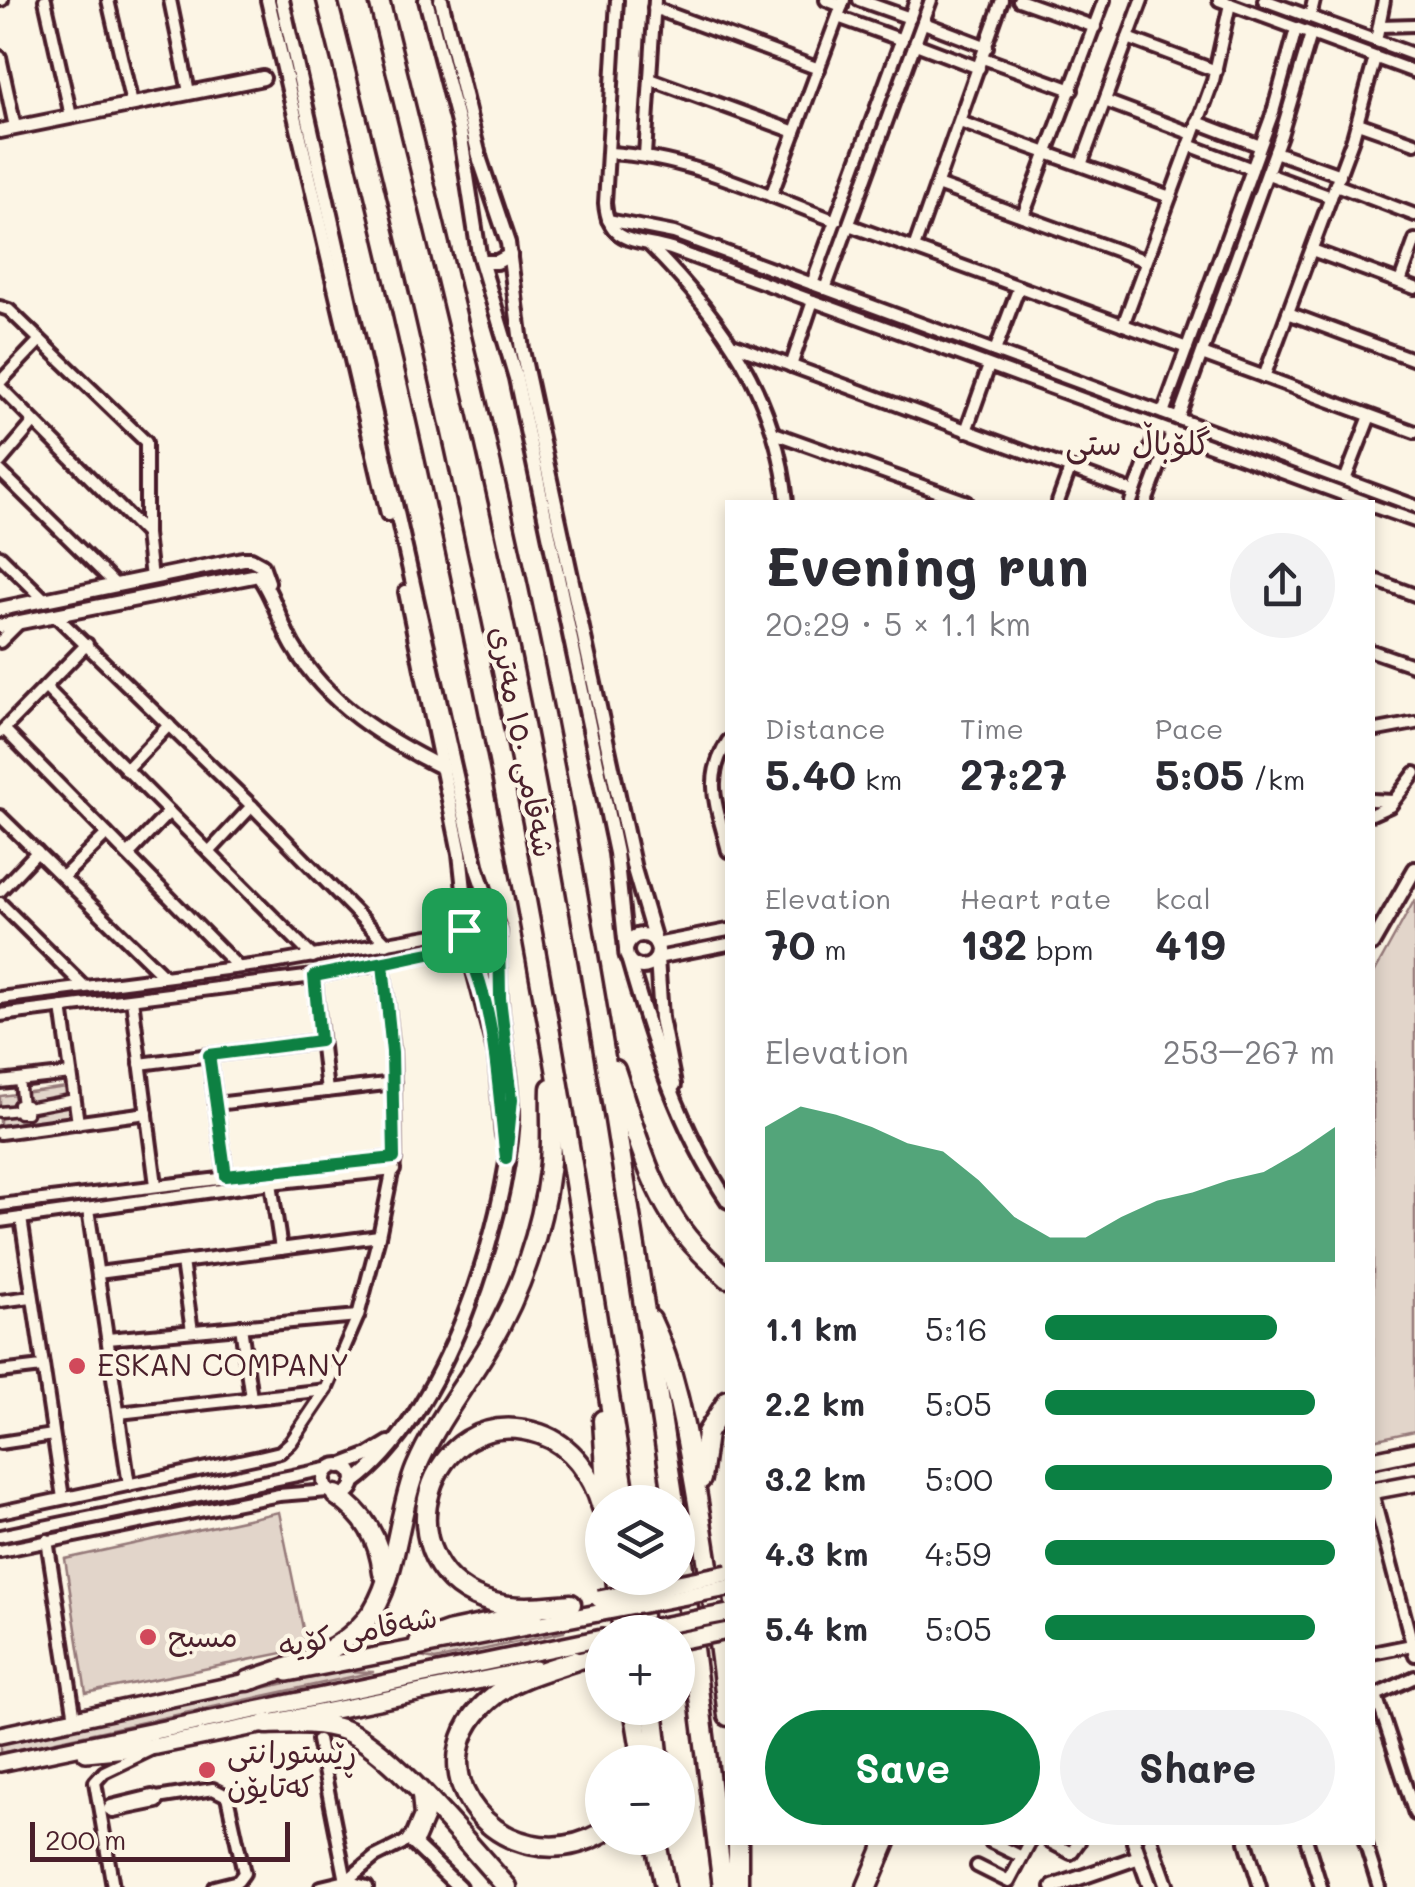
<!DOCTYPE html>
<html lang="en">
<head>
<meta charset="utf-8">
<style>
	body { margin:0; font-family:Mali,"Playpen Sans Arabic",sans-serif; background:#f2f2f3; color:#2b2b33; height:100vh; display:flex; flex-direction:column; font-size:38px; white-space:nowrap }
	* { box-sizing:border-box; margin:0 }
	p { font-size:32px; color:#7c7c81 }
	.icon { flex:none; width:55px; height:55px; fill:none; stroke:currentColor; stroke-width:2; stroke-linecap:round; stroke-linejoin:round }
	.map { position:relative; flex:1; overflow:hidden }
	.side { position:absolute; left:725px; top:500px; width:650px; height:1345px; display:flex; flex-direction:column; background:#fff; border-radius:0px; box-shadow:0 5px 15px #0003 }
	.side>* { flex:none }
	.tools { position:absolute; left:585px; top:1485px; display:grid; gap:20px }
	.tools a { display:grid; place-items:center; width:110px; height:110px; border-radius:50%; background:#fff; box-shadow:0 5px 15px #0003; font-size:50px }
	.scale { position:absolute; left:30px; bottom:25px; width:260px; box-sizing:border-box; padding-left:10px; border:5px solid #4a1f2b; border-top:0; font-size:28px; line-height:35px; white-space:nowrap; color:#4a1f2b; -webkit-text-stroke:8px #fcf5e5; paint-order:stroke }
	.pin { position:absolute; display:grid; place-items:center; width:85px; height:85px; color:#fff; margin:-42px; border-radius:20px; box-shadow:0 5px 15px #0006 }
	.round { display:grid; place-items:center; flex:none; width:105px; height:105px; border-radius:52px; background:#f2f2f3 }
	.overview { display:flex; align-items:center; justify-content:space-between; height:170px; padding:0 40px }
	h1 { font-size:55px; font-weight:700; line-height:75px }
	.figures { display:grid; grid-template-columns:repeat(3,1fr); gap:15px; height:170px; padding:10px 40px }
	.figures div { display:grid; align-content:center }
	.figures b { font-size:42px; font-weight:700 }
	.figures small { font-size:28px; font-weight:400 }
	.figures p { font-size:28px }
	.chart { height:280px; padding:20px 40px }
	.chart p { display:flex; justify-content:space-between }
	.chart svg { width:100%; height:180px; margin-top:10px; fill:#0b8043; opacity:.7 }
	.cta { display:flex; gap:20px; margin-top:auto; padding:20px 40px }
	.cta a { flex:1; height:115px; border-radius:60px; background:#0b8043; color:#fff; font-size:40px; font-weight:700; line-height:115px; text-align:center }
	.cta a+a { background:#f2f2f3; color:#2b2b33 }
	ul { padding:0 40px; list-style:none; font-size:32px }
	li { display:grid; grid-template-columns:160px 120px 1fr; align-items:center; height:75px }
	li i { height:25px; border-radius:12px; background:#0b8043 }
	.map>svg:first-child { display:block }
	.green { fill:#e2d5ca; stroke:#967a7a; stroke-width:2.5 }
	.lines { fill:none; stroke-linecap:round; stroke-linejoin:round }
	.pedestrian-casing { stroke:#4a1f2b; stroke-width:15 }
	.minor-casing { stroke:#4a1f2b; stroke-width:18 }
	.tertiary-casing { stroke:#4a1f2b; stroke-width:20 }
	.trunk-casing { stroke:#4a1f2b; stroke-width:22 }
	.motorway-casing { stroke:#4a1f2b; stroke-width:25 }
	.pedestrian { stroke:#fcf5e5; stroke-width:8 }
	.minor { stroke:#fcf5e5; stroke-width:10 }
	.tertiary { stroke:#fcf5e5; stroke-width:12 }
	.trunk { stroke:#fcf5e5; stroke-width:15 }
	.motorway { stroke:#fcf5e5; stroke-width:18 }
	.trunk-bridge-casing { stroke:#4a1f2b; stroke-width:22; stroke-linecap:butt }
	.trunk-bridge { stroke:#fcf5e5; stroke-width:15 }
	.route-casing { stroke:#fff; stroke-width:20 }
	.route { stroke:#0b8043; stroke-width:12 }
	.poi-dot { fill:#d1495b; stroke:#fcf5e5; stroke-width:4 }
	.labels { text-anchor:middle; stroke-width:9; stroke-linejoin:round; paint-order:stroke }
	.street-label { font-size:30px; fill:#4a1f2b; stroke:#fcf5e5 }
	.poi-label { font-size:30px; fill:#4a1f2b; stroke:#fcf5e5; text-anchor:start }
	.neighbourhood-label { font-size:32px; fill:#4a1f2b; stroke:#fcf5e5 }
</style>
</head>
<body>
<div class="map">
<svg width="1415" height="1887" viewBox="0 0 1415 1887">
	<rect width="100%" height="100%" fill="#fcf5e5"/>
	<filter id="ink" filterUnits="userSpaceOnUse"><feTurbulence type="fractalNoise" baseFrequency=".01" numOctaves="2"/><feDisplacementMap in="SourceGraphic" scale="20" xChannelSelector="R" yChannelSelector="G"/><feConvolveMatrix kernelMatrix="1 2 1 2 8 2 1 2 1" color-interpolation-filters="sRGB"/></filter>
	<g filter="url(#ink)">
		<!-- green -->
		<g class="green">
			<path d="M1415 899V1431L1373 1440V975Z"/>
			<path d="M67 1087 72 1120 0 1129V1096Z"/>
			<path d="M279 1512 307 1648 86 1693 65 1559Z"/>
			<path d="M564 1626V1632L435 1660 415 1656Z"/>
			<path d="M342 1671 374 1672 0 1753V1744Z"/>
		</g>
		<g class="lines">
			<!-- pedestrian casing -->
			<g class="pedestrian-casing">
				<g id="pedestrian">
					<path d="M19 1080 22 1105"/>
					<path d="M18 1105H26L27 1113H19Z"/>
					<path d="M27 1108 75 1099"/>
					<path d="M0 1112 19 1110"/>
				</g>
			</g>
			<!-- minor casing -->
			<g class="minor-casing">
				<g id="minor">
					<path d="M0 0H2"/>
					<path d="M45 0 71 116"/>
					<path d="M108 0 132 104"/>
					<path d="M170 0 189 92"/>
					<path d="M617 0 605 203C608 246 638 239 671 249L1364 502"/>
					<path d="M826 0 842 6"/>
					<path d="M859 0 910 18"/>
					<path d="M1019 0 1095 27"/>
					<path d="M1219 0 1415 72"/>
					<path d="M1264 0 1415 55"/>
					<path d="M654 8 819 69"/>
					<path d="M838 17 902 40"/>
					<path d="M1310 17 1314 0"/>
					<path d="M924 23 987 47"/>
					<path d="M1380 26 1415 25"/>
					<path d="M1128 38 1216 71"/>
					<path d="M1376 41 1384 0"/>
					<path d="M916 44 979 68"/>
					<path d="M0 57 15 127"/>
					<path d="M983 58 1072 90"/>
					<path d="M650 79 795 132"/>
					<path d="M1105 101 1193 134"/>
					<path d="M960 122 1170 197"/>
					<path d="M1197 122 1260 146"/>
					<path d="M1358 123 1415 143"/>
					<path d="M1189 145 1252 169"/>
					<path d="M1275 152 1340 175"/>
					<path d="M609 153C689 157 761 193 836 221"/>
					<path d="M645 155 655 0"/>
					<path d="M1081 165 1142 0"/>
					<path d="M1268 174 1331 197"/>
					<path d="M937 185 1146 261"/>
					<path d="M1336 185 1415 215"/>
					<path d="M771 196 844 0"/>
					<path d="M1023 216 1104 0"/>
					<path d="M608 220 674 233 1415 506"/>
					<path d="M849 225 1187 348"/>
					<path d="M649 245C724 320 776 395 787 502"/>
					<path d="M914 248 1002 0"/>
					<path d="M1312 250 1415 288"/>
					<path d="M1400 282 1415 240"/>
					<path d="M812 284 916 0"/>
					<path d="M825 289 931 0"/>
					<path d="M0 307 9 310 146 442V534L151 578"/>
					<path d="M1288 313 1415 360"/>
					<path d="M1123 325 1213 81 1230 4"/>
					<path d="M735 345 1134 492"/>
					<path d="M995 351 1019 287"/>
					<path d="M1202 354 1415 432"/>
					<path d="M791 366 813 301"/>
					<path d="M1264 377 1353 138 1375 58"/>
					<path d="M0 382 40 340"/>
					<path d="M0 387 146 534"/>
					<path d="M1163 413 1273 112 1296 29"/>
					<path d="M1178 419 1281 135 1311 34"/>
					<path d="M966 431 989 366"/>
					<path d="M774 433 967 502"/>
					<path d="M0 462 34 422"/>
					<path d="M0 471 116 585"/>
					<path d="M1345 480 1370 416"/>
					<path d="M1058 502 1070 469"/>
					<path d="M1131 502 1158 428"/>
					<path d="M1146 502 1172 433"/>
					<path d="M1372 506 1415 521"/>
					<path d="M0 556 45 600"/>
					<path d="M1372 579 1415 595"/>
					<path d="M56 616 252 806 387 944"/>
					<path d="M0 642 19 623"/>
					<path d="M1372 651 1415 666"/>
					<path d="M45 687 313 957"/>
					<path d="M4 729 238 967"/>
					<path d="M1372 731 1415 723"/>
					<path d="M1 732 87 644"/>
					<path d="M728 741C702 781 718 808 728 851"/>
					<path d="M126 770 169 725"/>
					<path d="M1372 800 1393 801"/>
					<path d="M1372 814 1390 806 1415 773"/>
					<path d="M0 816 164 976"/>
					<path d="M209 852 252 806"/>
					<path d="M128 855 169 812"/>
					<path d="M63 877 107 834"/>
					<path d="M0 891 37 852"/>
					<path d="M0 903 85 987"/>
					<path d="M656 944 728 930"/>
					<path d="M657 958 728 944"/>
					<path d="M314 976 327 1091"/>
					<path d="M0 998 273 963 445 933 463 934"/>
					<path d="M132 999 156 1185"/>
					<path d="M62 1007 78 1123"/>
					<path d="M0 1015 314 976 466 946"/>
					<path d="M209 1055 226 1176"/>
					<path d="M140 1064 320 1041"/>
					<path d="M0 1082 71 1074"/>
					<path d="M216 1104 394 1083"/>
					<path d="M0 1133 147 1113"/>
					<path d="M271 1183 281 1249"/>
					<path d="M0 1205 395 1158"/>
					<path d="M88 1209 129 1485"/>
					<path d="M21 1218 63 1498"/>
					<path d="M0 1221 271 1183 394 1170"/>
					<path d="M182 1262 192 1331"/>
					<path d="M98 1273 379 1236"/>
					<path d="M0 1301 31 1297"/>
					<path d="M241 1326 251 1398"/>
					<path d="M108 1339 358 1316"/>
					<path d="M0 1372 42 1367"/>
					<path d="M119 1413 326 1390"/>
					<path d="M0 1443 53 1435"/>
					<path d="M1372 1492 1415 1655"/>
					<path d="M0 1512 259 1457 280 1452 291 1442 326 1390 358 1316 379 1236 395 1158 393 1052 383 964"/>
					<path d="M0 1536 331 1468"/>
					<path d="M47 1540 75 1719"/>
					<path d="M0 1551 279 1495 328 1491"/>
					<path d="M1372 1653 1412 1645"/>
					<path d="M1376 1695 1415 1814"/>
					<path d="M1372 1697 1415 1677"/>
					<path d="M318 1740 346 1881"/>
					<path d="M152 1796 157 1798V1802L113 1811 109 1809 111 1806Z"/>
					<path d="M157 1798 213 1789 227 1796 244 1873 238 1881 214 1887"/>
					<path d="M991 1842 1022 1857"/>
					<path d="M1050 1842 1071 1853 1079 1842"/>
					<path d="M1246 1842 1260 1887"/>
					<path d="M1307 1842 1321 1887"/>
					<path d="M1365 1842 1379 1887"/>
					<path d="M977 1866 1009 1882 1030 1842"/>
					<path d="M346 1881 375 1857 415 1837"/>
					<path d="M113 1887 95 1782 104 1772 152 1749"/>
					<path d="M321 1887 346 1881 367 1887"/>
				</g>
			</g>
			<!-- tertiary casing -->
			<g class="tertiary-casing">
				<g id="tertiary">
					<path d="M268 0 388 514"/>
					<path d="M282 0 477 869 499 932C498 951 483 959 468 948L463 934 470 922 484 918 494 922"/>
					<path d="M426 0 460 131 479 254 516 378 616 853 626 949"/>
					<path d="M441 0 480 160 508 243 522 350 634 869 656 944"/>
					<path d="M0 131 263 78"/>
					<path d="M482 262H497L510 255"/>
					<path d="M406 592 460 853 465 899 464 930"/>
					<path d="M0 609 243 559H251L262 565 268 582"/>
					<path d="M0 626 258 575C274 595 280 624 293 646 328 705 383 738 443 768"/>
					<circle cx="642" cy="951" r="16"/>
					<path d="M1372 944 1415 869"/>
					<path d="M468 948 496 1055 503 1135"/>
					<path d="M657 958 661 1018 674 1085"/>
					<path d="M629 961C653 1045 679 1128 728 1201"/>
					<circle cx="339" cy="1480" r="15"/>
					<path d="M340 1466 369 1455 389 1443"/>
					<path d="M353 1483C444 1417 505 1227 512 1119 513 1088 506 1058 503 1027 499 999 498 971 498 943"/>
					<path d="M409 1839 459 1887"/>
					<path d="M1134 1842 1150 1887"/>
					<path d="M1151 1842 1167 1887"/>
					<path d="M1053 1887 1139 1857"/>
				</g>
			</g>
			<!-- trunk casing -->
			<g class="trunk-casing">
				<g id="trunk">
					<path d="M1372 1460 1415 1451"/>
					<path d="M1372 1491 1415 1483"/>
					<path d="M418 1641 449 1630 536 1612"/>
					<path d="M562 1664 602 1656"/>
					<path d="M288 1673 598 1613"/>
					<path d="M0 1735 256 1680"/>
					<path d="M86 1753 157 1746 535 1669"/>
					<path d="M0 1763 602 1638"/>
				</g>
			</g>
			<!-- motorway casing -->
			<g class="motorway-casing">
				<g id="motorway">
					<path d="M327 0C414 343 490 690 551 1039 578 1193 601 1348 626 1502"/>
					<path d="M379 0C434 224 490 448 536 675 591 949 632 1226 674 1502"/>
					<path d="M615 1070C635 1129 651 1197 693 1244 704 1256 716 1267 728 1278"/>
					<path d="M651 1320C676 1372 685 1428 695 1485 708 1561 719 1638 728 1716"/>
					<path d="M603 1420 608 1502"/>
					<path d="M701 1479 707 1433 728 1400"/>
					<path d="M336 1495C365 1515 379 1538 383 1573"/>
					<path d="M678 1529 723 1887"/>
					<path d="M616 1578 623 1632"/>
					<path d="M637 1578 644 1632"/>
					<path d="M571 1604C546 1606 519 1610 494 1603 375 1571 426 1396 540 1434 572 1445 593 1476 602 1507"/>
					<path d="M574 1661C548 1670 518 1677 496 1694 400 1768 505 1887 602 1833"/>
					<path d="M248 1681C291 1666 337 1656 367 1619 397 1583 397 1513 416 1468 435 1423 466 1385 490 1344 520 1293 542 1230 549 1171 553 1144 550 1115 551 1088"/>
					<path d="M634 1708 643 1762"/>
					<path d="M653 1708 659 1762"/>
					<path d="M266 1724C292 1723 319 1721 344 1730 391 1748 470 1847 507 1887"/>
					<path d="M415 1837 424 1816 422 1795"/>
					<path d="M655 1838 665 1887"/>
					<path d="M738 1887V1842"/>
					<path d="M867 1887 886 1842"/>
				</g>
			</g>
			<!-- pedestrian -->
			<use href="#pedestrian" class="pedestrian"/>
			<!-- minor -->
			<use href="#minor" class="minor"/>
			<!-- tertiary -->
			<use href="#tertiary" class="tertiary"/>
			<!-- trunk -->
			<use href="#trunk" class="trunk"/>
			<!-- motorway -->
			<use href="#motorway" class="motorway"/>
			<!-- trunk-bridge casing -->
			<g class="trunk-bridge-casing">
				<g id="trunk-bridge">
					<path d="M599 1599 728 1573"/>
					<path d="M598 1613 728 1588"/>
					<path d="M630 1632 728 1613"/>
					<path d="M678 1641 728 1631"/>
				</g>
			</g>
			<!-- trunk-bridge -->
			<use href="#trunk-bridge" class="trunk-bridge"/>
		</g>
	</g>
	<g class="lines" filter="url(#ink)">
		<!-- route casing -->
		<g class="route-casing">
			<path id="route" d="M464 930 466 946 383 964 392 1052 394 1158 226 1176 209 1055 320 1041 314 976 466 946C497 1012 497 1087 506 1158L512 1099 500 998 499 932 494 922 484 918 470 922 464 930"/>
		</g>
		<!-- route -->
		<use href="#route" class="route"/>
	</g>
	<!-- markers -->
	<g class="poi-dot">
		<circle cx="77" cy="1366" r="10"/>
		<circle cx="148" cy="1637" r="10"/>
		<circle cx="207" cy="1770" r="10"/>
	</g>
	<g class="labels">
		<!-- street labels -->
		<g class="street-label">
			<text transform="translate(522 742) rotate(79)" y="10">شەقامی ١٥٠ مەتری</text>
			<text transform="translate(358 1632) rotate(-11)" y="10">شەقامی کۆیە</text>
		</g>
		<!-- poi labels -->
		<g class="poi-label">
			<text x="97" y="1376">ESKAN COMPANY</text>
			<text x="168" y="1647">مسبح</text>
			<text x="227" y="1763">ڕێستورانتی<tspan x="227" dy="34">کەتایۆن</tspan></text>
		</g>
		<!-- neighbourhood labels -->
		<g class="neighbourhood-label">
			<text x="1138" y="455">گلۆباڵ ستی</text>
		</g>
	</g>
</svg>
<div class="tools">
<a><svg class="icon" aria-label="layers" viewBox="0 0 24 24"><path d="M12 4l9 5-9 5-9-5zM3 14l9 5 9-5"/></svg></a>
<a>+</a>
<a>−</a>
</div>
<div class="scale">200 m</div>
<div class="pin" style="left:464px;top:930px;background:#1e9e55"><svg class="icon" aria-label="arrive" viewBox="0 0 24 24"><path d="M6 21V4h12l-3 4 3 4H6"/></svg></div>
<section class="side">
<div class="overview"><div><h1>Evening run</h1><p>20:29 · 5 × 1.1 km</p></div><a class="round"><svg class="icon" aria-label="share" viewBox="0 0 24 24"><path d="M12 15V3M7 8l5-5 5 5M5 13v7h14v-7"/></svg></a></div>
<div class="figures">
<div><p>Distance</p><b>5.40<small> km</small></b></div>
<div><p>Time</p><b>27:27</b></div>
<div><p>Pace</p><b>5:05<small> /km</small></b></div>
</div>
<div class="figures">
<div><p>Elevation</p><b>70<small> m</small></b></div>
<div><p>Heart rate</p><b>132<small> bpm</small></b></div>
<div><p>kcal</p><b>419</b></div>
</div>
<div class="chart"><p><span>Elevation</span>253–267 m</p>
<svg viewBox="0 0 160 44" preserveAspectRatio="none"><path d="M0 44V11L10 6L20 8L30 11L40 15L50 17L60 24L70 33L80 38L90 38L100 33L110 29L120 27L130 24L140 22L150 17L160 11V44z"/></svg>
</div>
<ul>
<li><b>1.1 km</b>5:16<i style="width:80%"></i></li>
<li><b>2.2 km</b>5:05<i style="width:93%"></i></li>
<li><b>3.2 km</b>5:00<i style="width:99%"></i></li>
<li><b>4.3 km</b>4:59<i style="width:100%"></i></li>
<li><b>5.4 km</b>5:05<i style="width:93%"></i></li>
</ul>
<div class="cta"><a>Save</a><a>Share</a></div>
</section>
</div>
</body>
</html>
